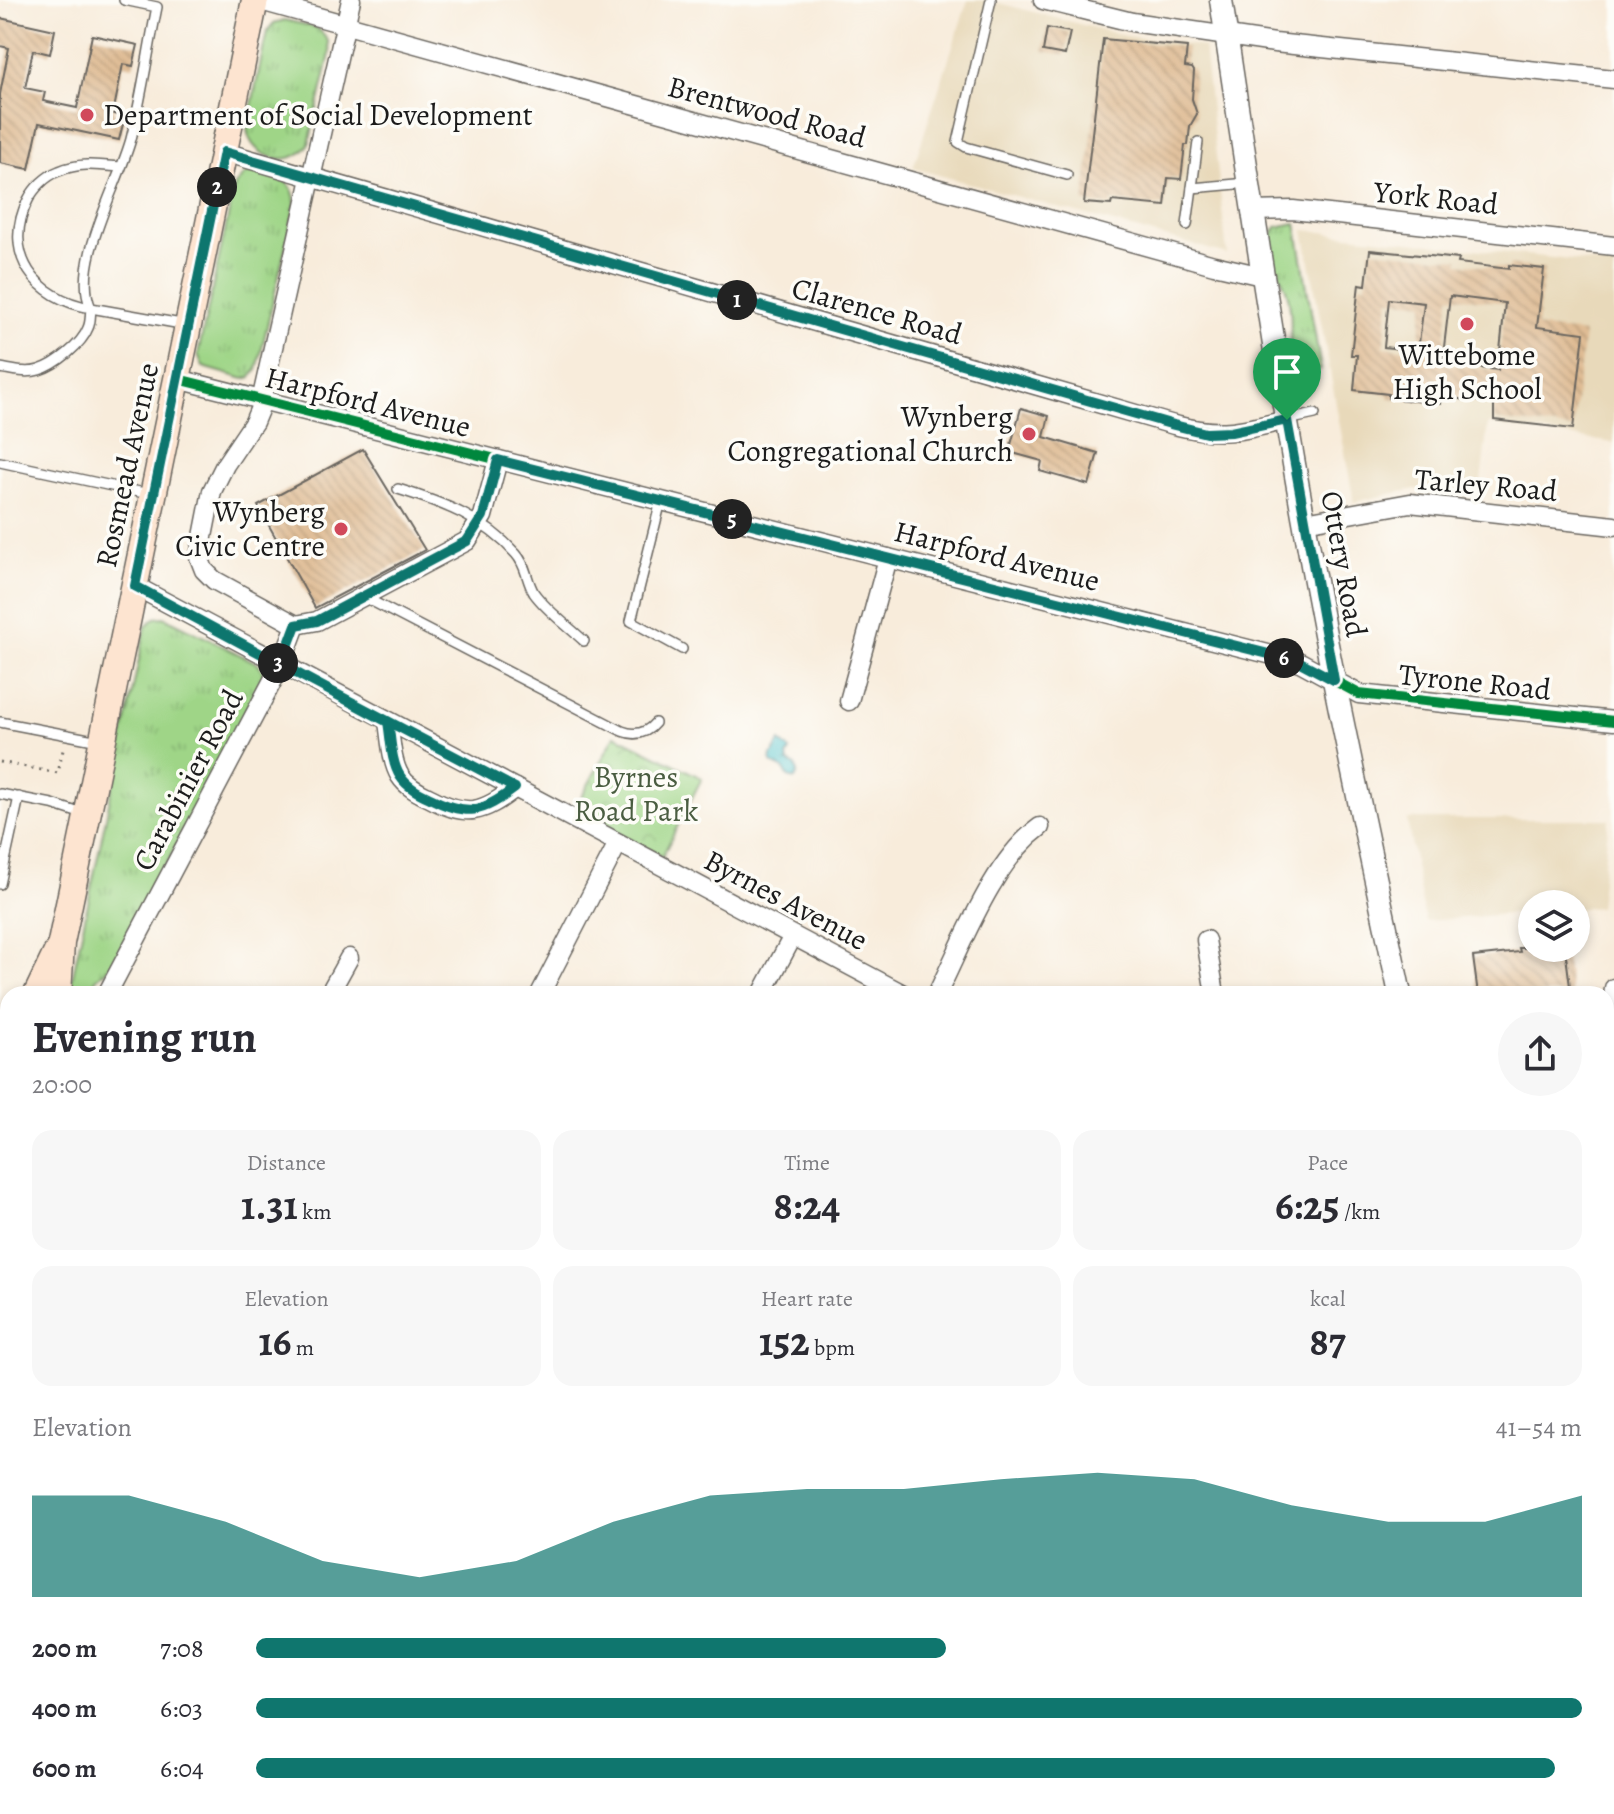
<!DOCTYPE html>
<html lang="en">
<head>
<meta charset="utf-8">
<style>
	body { margin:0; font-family:Alegreya,serif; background:#f7f7f7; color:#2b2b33; height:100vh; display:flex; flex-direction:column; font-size:30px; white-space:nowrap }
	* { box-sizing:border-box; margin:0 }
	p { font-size:26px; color:#7c7c81 }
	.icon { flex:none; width:44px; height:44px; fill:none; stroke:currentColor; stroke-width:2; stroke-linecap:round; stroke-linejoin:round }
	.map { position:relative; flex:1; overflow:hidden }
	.sheet { position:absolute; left:0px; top:986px; width:1614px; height:828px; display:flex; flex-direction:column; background:#fff; border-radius:24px 24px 0 0; box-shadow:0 4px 12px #0003 }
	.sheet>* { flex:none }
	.buttons { position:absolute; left:1518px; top:890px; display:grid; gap:16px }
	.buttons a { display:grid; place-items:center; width:72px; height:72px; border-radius:50%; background:#fff; box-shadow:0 4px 12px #0003; font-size:40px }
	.pin { position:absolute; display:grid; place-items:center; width:68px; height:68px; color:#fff; margin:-82px -34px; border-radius:50% 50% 50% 0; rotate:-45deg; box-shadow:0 0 8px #0007 }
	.pin .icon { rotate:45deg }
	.km { position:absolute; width:40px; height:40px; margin:-20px; border-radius:50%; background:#222; color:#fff; font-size:22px; line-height:40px; text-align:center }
	.round { display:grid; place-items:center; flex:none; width:84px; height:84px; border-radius:42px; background:#f7f7f7 }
	.overview { display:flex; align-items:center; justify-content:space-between; height:136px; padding:0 32px }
	h1 { font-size:44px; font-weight:600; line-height:60px }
	.stats { display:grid; grid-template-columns:repeat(3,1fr); gap:12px; height:136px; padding:8px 32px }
	.stats div { display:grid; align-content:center; border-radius:20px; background:#f7f7f7; text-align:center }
	.stats b { font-size:40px; font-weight:600 }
	.stats small { font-size:22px; font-weight:400 }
	.stats p { font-size:22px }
	.chart { height:224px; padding:16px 32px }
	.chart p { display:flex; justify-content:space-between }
	.chart svg { width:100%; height:144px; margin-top:8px; fill:#0f766e; opacity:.7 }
	ul { padding:0 32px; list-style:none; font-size:26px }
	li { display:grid; grid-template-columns:128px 96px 1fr; align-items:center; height:60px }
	li i { height:20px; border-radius:10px; background:#0f766e }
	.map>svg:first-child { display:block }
	.built { fill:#e8d9ba }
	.grass { fill:url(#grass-tufts); stroke:#5e7852; stroke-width:2 }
	.park { fill:url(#park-crowns); stroke:#5e7852; stroke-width:2 }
	.water { fill:url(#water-ripples); stroke:#3a7074; stroke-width:2 }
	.building { fill:url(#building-back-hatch); fill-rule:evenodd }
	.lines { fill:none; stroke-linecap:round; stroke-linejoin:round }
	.service-casing { stroke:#69655f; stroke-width:12 }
	.minor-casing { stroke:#69655f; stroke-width:21 }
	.tertiary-casing { stroke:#69655f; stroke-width:25 }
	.secondary-casing { stroke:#69655f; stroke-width:29 }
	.path { stroke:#69655f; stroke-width:3; stroke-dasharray:2 6; stroke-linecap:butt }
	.service { stroke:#fff; stroke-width:9 }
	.minor { stroke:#fff; stroke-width:18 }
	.tertiary { stroke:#fff; stroke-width:22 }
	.secondary { stroke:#fde4d0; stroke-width:26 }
	.rail-casing { stroke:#1c1c1c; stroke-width:9 }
	.rail { stroke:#fdfcf7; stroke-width:6; stroke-dasharray:18; stroke-linecap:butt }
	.cycleway-casing { stroke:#fdfcf7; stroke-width:15 }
	.cycleway { stroke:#00873e; stroke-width:10 }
	.route-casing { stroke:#fff; stroke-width:16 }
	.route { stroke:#0f766e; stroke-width:10 }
	.poi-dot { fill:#d1495b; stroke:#fdfcf7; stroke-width:3 }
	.labels { text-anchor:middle; stroke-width:7; stroke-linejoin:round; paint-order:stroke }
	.street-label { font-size:30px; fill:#1c1c1c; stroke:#fdfcf7 }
	.poi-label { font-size:30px; fill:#1c1c1c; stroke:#fdfcf7; text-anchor:end }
	.park-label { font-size:30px; fill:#4a5d41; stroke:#fdfcf7 }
</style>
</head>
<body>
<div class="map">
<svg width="1614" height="1814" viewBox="0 0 1614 1814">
	<defs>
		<pattern id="grass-tufts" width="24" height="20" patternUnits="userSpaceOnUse" patternTransform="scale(2)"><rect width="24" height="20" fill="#9fd587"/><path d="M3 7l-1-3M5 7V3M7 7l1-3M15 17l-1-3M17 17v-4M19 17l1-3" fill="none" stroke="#88b674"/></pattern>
		<pattern id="park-crowns" width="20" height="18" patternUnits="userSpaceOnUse" patternTransform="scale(2)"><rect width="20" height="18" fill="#9fd587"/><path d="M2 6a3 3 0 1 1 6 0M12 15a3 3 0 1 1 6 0" fill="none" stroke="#88b674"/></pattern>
		<pattern id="water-ripples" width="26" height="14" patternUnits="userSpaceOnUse" patternTransform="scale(2)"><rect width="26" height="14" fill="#57c5cd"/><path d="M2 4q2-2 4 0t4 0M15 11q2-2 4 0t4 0" fill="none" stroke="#4ba9af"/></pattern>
		<pattern id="building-back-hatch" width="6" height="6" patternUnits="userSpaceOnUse" patternTransform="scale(2)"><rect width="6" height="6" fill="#dfbc94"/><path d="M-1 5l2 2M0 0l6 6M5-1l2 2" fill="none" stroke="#bfa17f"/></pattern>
	</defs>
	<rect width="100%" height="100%" fill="#fdfcf7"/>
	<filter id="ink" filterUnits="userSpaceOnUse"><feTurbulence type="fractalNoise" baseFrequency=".0125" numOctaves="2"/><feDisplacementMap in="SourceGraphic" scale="16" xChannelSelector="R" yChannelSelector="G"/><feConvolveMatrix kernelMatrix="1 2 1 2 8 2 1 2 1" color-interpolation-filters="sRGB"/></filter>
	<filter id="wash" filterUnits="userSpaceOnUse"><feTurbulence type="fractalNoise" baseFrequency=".006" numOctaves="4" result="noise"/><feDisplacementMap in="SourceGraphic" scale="32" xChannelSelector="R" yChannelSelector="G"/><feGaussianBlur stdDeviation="1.8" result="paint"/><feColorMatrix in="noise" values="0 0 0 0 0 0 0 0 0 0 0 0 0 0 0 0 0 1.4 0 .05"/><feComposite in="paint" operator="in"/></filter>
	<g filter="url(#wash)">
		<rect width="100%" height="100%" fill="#f8ecdb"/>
		<!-- built -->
		<g class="built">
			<path d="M968 0H987L1125 36 1204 47 1227 254 913 168Z"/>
			<path d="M1304 230 1614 265V443L1488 424 1479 497 1415 489 1354 502Z"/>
			<path d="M1407 819H1609L1599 907 1576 909V904H1532V912L1425 921Z"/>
		</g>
		<!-- grass -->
		<g class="grass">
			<path d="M285 20 318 28 328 41 330 54 309 144C293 170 250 159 247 129L267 31 274 23Z"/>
			<path d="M255 170C276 176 296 179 295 205L257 370 251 377 244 379 203 367 198 354 235 185 244 175Z"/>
			<path d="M1296 223 1321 370 1292 375C1287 346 1295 321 1287 292 1281 270 1258 250 1277 227Z"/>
			<path d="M164 617 259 664 265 677 114 964 96 979 90 994H69L146 626 155 618Z"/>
		</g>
		<!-- park -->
		<path class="park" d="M615 735 702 778 662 857 574 811Z"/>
		<!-- water -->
		<path class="water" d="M780 742 790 750 787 757 788 762 796 766 798 773 795 779 788 777 784 769 771 763 772 755Z"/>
		<g id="blocks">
			<!-- building -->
			<g class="building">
				<path d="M0 18 55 30 50 54 33 50 25 88 45 92 43 101 77 108 92 35 138 45 133 66 123 64 113 114 125 116 119 140 39 123 29 169 0 163V94L9 48 0 46Z"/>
				<path d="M1047 28 1070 32 1065 55 1043 51Z"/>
				<path d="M1103 39 1187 47 1185 67 1192 68 1194 71 1192 99 1197 114 1190 126 1188 145H1185L1181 179 1168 178 1165 206 1112 201 1111 205 1084 203Z"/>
				<path d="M1370 250 1459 259 1458 263 1509 269V265L1544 269 1537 327 1584 333 1573 429 1494 420V403L1442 397 1441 404 1388 398V394L1354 390 1357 355H1351L1359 284 1366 285ZM1450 296 1505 303 1498 370 1442 364ZM1389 299 1424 303 1418 351 1384 347Z"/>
				<path d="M1021 408 1049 416 1044 437 1098 453 1089 485 1040 471 1042 461 1009 452Z"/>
				<path d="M363 449 425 550 315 608 258 506Z"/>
				<path d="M1519 948H1565L1571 994H1478L1473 957 1520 952Z"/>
			</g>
		</g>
	</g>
	<g filter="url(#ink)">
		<use href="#blocks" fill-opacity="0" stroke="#69655f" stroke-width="2"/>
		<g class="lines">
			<!-- service casing -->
			<g class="service-casing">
				<g id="service">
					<path d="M124 0 157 7C148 51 142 96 131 139 119 184 71 264 91 308L187 325"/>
					<path d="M991 0 958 142 966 147 1067 175"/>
					<path d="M1192 188 1248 183"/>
					<path d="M1187 225 1198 142"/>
					<path d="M0 368C13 370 26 374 39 370 56 365 82 344 88 328 91 322 90 315 91 308 36 299 1 254 28 200 34 188 46 176 59 171 79 162 99 165 120 167"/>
					<path d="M1287 420 1315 414"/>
					<path d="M0 462 149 494"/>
					<path d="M398 489C443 503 484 518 516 554 527 566 526 580 534 593 547 611 568 626 584 641"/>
					<path d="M661 501 631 621 682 649"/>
					<path d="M364 597 622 731C635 736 646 734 655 723"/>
					<path d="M0 722 99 741"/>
					<path d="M0 794 52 804 86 815"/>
					<path d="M0 884 19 797"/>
					<path d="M0 1305 8 1302"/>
					<path d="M0 1371 8 1374"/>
					<path d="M1606 1375 1614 1379"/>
					<path d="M1606 1547 1614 1551"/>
					<path d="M1606 1663H1614"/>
					<path d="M1 1814 8 1803"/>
					<path d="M76 1814 81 1806"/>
					<path d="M111 1814 115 1806"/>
					<path d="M923 1814 927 1806"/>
					<path d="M1266 1814 1270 1806"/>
				</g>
			</g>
			<!-- minor casing -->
			<g class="minor-casing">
				<g id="minor">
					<path d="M257 0 1214 265 1262 276"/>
					<path d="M1043 0 1132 22 1275 43 1614 79"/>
					<path d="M224 152 1174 425C1222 437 1241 431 1287 420"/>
					<path d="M1252 211 1293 210 1614 246"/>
					<path d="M178 379 1300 662 1359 694 1614 721"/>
					<path d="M1305 522 1410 503 1614 526"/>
					<path d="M135 586 903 994"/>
					<path d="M296 625 214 580 204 570 199 557 212 491 225 465 254 422 259 410 351 0"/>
					<path d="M849 701 888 558"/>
					<path d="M388 722C391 739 391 761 400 776 407 787 419 793 430 798 467 818 483 813 515 788"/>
					<path d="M1206 940 1215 994"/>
					<path d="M107 994 281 665 296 625 317 621 467 541 483 516 498 460"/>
					<path d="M329 994 349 958"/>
					<path d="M540 994 618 843"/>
					<path d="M762 994 793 936"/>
					<path d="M937 994C963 942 993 861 1040 827"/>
					<path d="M1606 1056 1614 988"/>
					<path d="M1606 1145 1614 1150"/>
					<path d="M1606 1243 1614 1248"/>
					<path d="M0 1432 8 1430"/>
					<path d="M1606 1466 1614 1470"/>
					<path d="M525 1806 539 1814"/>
					<path d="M508 1814 512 1806"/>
					<path d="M1347 1814 1350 1806"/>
					<path d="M1506 1814 1508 1806"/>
				</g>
			</g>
			<!-- tertiary casing -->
			<g class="tertiary-casing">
				<g id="tertiary">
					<path d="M1221 0C1255 227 1289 455 1334 680 1355 785 1378 889 1400 994"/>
					<path d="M1415 1806 1429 1814"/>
				</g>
			</g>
			<!-- secondary casing -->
			<g class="secondary-casing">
				<g id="secondary">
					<path d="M37 994 58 950"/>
					<path d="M58 994 61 943 255 0"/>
					<path d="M0 1082 8 1067"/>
					<path d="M0 1138 8 1122"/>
					<path d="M0 1618 8 1623"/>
					<path d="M0 1654 8 1659"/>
					<path d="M289 1806 325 1814"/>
					<path d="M353 1806 374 1814"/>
				</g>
			</g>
			<!-- path -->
			<path class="path" d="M0 762 58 773 63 750"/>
			<!-- service -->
			<use href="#service" class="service"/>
			<!-- minor -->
			<use href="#minor" class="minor"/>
			<!-- tertiary -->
			<use href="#tertiary" class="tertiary"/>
			<!-- secondary -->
			<use href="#secondary" class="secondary"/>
			<!-- rail casing -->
			<g class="rail-casing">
				<path id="rail" d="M1602 1814 1614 1804"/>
			</g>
			<!-- rail -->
			<use href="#rail" class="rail"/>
			<!-- cycleway casing -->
			<g class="cycleway-casing">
				<g id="cycleway">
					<path d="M224 152 1174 425C1222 437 1241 431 1287 420"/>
					<path d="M178 379 1300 662 1359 694 1614 721"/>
				</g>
			</g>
			<!-- cycleway -->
			<use href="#cycleway" class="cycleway"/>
		</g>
	</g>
	<g class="lines" filter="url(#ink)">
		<!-- route casing -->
		<g class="route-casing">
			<path id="route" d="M1287 420 1231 432 1206 433 1174 425 224 152 135 586 388 722C391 739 391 762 400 776 407 787 419 793 430 798 467 817 482 813 515 788L281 665 296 625 317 621 467 541 483 516 498 460 1300 662 1334 680 1287 420"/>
		</g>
		<!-- route -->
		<use href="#route" class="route"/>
	</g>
	<!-- markers -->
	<g class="poi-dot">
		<circle cx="87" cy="115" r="8"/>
		<circle cx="1467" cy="324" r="8"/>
		<circle cx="1029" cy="434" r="8"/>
		<circle cx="341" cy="529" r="8"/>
	</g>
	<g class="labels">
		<!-- street labels -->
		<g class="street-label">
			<text transform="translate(767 112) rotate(15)" y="10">Brentwood Road</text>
			<text transform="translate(1436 198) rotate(6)" y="10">York Road</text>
			<text transform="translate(877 311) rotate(16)" y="10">Clarence Road</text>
			<text transform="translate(368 402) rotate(14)" y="10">Harpford Avenue</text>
			<text transform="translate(127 465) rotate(-78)" y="10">Rosmead Avenue</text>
			<text transform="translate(1486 485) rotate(5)" y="10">Tarley Road</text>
			<text transform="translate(997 556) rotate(14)" y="10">Harpford Avenue</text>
			<text transform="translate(1344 564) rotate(80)" y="10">Ottery Road</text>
			<text transform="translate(1475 682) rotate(6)" y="10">Tyrone Road</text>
			<text transform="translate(188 780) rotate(-62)" y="10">Carabinier Road</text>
			<text transform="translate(786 900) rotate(28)" y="10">Byrnes Avenue</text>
		</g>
		<!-- poi labels -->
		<g class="poi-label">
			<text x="103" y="125" text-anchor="start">Department of Social Development</text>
			<text x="1467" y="365" text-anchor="middle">Wittebome<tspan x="1467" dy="34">High School</tspan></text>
			<text x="1013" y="427">Wynberg<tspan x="1013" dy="34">Congregational Church</tspan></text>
			<text x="325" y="522">Wynberg<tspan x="325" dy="34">Civic Centre</tspan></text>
		</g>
		<!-- park labels -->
		<g class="park-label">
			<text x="636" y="787">Byrnes<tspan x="636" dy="34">Road Park</tspan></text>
		</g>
	</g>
</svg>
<div class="buttons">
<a><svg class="icon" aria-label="layers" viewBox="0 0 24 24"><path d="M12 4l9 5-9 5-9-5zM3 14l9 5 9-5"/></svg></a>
</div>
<div class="pin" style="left:1287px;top:420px;background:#1e9e55"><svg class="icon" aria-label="arrive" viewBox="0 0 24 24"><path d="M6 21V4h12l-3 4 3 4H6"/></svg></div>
<b class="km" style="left:737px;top:300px">1</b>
<b class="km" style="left:217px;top:187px">2</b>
<b class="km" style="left:278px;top:663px">3</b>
<b class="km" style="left:732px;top:519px">5</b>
<b class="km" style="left:1284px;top:658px">6</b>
<section class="sheet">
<div class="overview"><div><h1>Evening run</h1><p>20:00</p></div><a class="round"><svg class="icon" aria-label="share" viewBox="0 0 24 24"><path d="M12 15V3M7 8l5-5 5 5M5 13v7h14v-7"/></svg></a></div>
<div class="stats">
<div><p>Distance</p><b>1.31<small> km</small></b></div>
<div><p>Time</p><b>8:24</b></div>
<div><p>Pace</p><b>6:25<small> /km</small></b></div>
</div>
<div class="stats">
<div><p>Elevation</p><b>16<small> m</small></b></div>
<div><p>Heart rate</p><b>152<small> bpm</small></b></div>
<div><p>kcal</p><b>87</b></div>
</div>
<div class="chart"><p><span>Elevation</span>41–54 m</p>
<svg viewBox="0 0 160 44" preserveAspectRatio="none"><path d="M0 44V13L10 13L20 21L30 33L40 38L50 33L60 21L70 13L80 11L90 11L100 8L110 6L120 8L130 16L140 21L150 21L160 13V44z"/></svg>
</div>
<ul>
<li><b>200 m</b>7:08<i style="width:52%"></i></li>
<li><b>400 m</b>6:03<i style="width:100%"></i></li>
<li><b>600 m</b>6:04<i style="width:98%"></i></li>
</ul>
</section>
</div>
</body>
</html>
